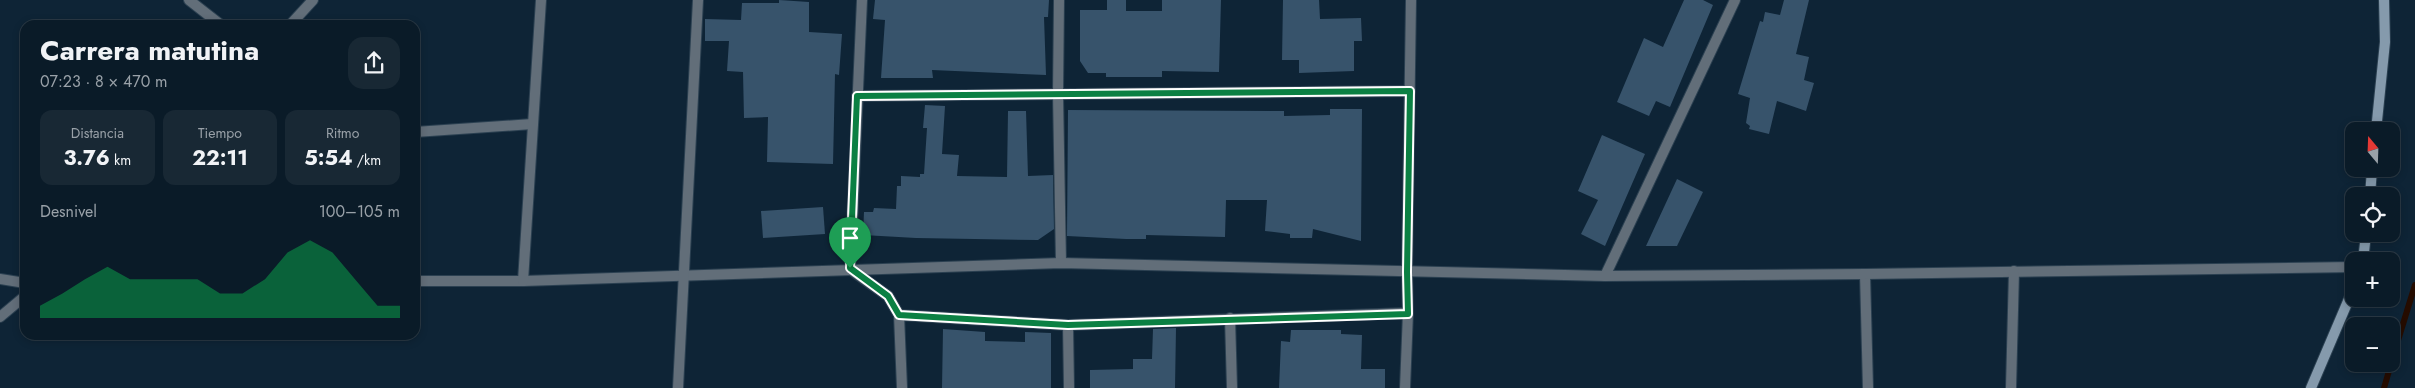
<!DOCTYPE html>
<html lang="es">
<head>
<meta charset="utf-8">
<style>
	body { margin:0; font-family:Jost,sans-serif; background:#182834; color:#f1f3f6; height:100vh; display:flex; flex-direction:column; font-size:19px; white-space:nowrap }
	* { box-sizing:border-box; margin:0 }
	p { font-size:16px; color:#99a1a8 }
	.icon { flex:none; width:28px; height:28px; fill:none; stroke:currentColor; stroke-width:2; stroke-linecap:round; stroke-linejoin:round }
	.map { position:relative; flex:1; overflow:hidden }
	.sheet { position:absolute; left:20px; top:20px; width:400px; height:320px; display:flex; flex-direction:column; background:#0a1b28; border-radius:15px; box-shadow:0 2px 8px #0003,0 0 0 1px #2a3945 }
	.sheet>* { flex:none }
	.needle { width:32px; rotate:341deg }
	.fabs { position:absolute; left:2345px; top:122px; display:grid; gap:10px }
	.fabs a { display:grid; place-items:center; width:55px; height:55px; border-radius:10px; background:#0a1b28; box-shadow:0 2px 8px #0003,0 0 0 1px #2a3945; font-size:25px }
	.pin { position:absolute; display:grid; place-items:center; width:42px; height:42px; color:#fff; margin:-51px -21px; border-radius:50% 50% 50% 0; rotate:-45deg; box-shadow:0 0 5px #0007 }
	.pin .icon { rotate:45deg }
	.round { display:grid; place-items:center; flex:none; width:52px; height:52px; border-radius:15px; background:#182834 }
	.head { display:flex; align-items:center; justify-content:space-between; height:85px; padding:0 20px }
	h1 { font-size:28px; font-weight:700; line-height:38px }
	.figures { display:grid; grid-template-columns:repeat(3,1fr); gap:8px; height:85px; padding:5px 20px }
	.figures div { display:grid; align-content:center; border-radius:12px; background:#182834; text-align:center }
	.figures b { font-size:21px; font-weight:700 }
	.figures small { font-size:14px; font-weight:400 }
	.figures p { font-size:14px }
	.chart { height:140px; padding:10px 20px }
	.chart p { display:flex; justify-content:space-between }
	.chart svg { width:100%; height:90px; margin-top:5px; fill:#0b8043; opacity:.7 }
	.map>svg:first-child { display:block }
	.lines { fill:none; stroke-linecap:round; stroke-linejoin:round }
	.stream { stroke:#250c00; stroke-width:6 }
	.building { fill:#37536b }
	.minor-casing { stroke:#2b4051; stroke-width:12 }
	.tertiary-casing { stroke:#2b4051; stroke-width:12 }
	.secondary-casing { stroke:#2b4051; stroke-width:12 }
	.minor { stroke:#626e79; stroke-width:10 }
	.tertiary { stroke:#626e79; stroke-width:10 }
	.secondary { stroke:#859aac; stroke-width:10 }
	.route-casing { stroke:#fff; stroke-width:10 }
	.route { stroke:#0b8043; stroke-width:6 }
</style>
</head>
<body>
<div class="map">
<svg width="2415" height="388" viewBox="0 0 2415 388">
	<rect width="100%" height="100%" fill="#0e2436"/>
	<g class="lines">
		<!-- stream -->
		<g class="stream">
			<path d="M2391 363 2415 285"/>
			<path d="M2384 388 2391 364"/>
		</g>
	</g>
	<!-- building -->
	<g class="building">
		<path d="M779 0 809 2V32L842 34 839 75 835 74 833 164 767 162 768 117 744 118 743 72 727 71 729 41H705V19L741 20 742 3H779Z"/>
		<path d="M875 0H1049L1048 17H1044L1046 75 932 70 933 78H881L885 20 873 19Z"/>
		<path d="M1107 0H1126V11H1162V0H1221L1219 72 1162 71V77H1106V73H1088L1080 61V10H1107Z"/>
		<path d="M1283 0H1319L1320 19 1361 18 1362 41H1354V71L1299 73V60H1282Z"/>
		<path d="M1684 0H1703L1713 5 1670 107 1656 101 1649 116 1617 102 1644 38 1663 47Z"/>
		<path d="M1784 0H1809L1796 54 1809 57 1804 80 1814 83 1806 111 1777 101 1769 134 1749 129 1750 126 1746 123 1750 98 1738 94 1760 21 1763 22 1765 12 1780 15Z"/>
		<path d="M925 105 945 106 942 154 959 155 957 176 1007 177 1008 111H1026L1028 176 1053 175 1054 229 1038 240 916 238 863 235 864 212H873L874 208 896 209 897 186H901V176L920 177V174H924L927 128H923Z"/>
		<path d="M1330 109H1362L1361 241 1313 229 1312 238H1290V234L1265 231 1267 200H1226L1225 237 1146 235V239H1126L1067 236 1068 110 1284 111V116L1330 115Z"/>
		<path d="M1602 135 1645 154 1605 246 1581 234 1598 200 1578 191Z"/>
		<path d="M1677 179 1703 192 1677 246H1646Z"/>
		<path d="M823 207 825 234 763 238 761 211Z"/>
		<path d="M1176 328 1175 388H1090V370L1133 369V359H1152L1153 329Z"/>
		<path d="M943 329 985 332V341L1025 342V332L1051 333V388H942Z"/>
		<path d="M1291 330H1341V334L1362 335 1361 369H1385V388H1279L1281 341 1290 342Z"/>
	</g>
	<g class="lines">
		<!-- minor casing -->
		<g class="minor-casing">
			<g id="minor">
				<path d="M189 0 221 25"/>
				<path d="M862 0 850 269 888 296 899 315 902 388"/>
				<path d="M1059 0 1058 94 1061 263"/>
				<path d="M857 96 1410 91"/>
				<path d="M415 132 532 124"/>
				<path d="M1865 274 1868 388"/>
				<path d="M1605 276 1735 0"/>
				<path d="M0 279 25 283"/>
				<path d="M415 281H523L1061 263 1605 276 1865 274 2354 267"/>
				<path d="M523 281 541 0"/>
				<path d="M899 315 1068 325 1408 313"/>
				<path d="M1230 318 1232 388"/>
				<path d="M1068 325 1069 388"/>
				<path d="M678 388 698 0"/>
				<path d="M1405 388 1408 313 1407 272 1411 0"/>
				<path d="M2011 388 2014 271"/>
			</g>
		</g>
		<!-- tertiary casing -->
		<g class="tertiary-casing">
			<g id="tertiary">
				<path d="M290 25 313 0"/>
				<path d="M0 317 25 296"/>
			</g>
		</g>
		<!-- secondary casing -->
		<g class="secondary-casing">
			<g id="secondary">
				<path d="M2376 131 2385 42 2384 0"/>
				<path d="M2370 196 2372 169"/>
				<path d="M2363 261 2366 234"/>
				<path d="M2311 388 2354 287"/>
			</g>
		</g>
		<!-- minor -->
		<use href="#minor" class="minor"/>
		<!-- tertiary -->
		<use href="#tertiary" class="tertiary"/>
		<!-- secondary -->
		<use href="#secondary" class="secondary"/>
	</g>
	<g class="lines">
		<!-- route casing -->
		<g class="route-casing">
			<path id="route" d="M1410 91 1407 272 1408 314 1068 325 899 315 888 296 850 268 857 96Z"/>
		</g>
		<!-- route -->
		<use href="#route" class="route"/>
	</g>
</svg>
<div class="fabs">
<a><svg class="needle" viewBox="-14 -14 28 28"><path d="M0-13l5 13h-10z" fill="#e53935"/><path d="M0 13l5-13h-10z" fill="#99a1a8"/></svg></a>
<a><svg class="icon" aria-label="locate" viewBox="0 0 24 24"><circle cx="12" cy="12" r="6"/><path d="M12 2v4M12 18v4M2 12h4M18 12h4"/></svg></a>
<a>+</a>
<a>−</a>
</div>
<div class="pin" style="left:850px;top:268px;background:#1e9e55"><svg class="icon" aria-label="arrive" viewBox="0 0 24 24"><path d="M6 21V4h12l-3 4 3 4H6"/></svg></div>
<section class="sheet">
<div class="head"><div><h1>Carrera matutina</h1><p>07:23 · 8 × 470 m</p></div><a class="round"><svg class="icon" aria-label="share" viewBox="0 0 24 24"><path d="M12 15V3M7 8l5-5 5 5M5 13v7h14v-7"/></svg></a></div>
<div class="figures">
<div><p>Distancia</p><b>3.76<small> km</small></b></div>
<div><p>Tiempo</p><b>22:11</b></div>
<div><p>Ritmo</p><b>5:54<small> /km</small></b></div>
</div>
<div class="chart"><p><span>Desnivel</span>100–105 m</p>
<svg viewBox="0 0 160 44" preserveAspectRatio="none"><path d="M0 44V38L10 32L20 25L30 19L40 25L50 25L60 25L70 25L80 32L90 32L100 25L110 12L120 6L130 12L140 25L150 38L160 38V44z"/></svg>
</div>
</section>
</div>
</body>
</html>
